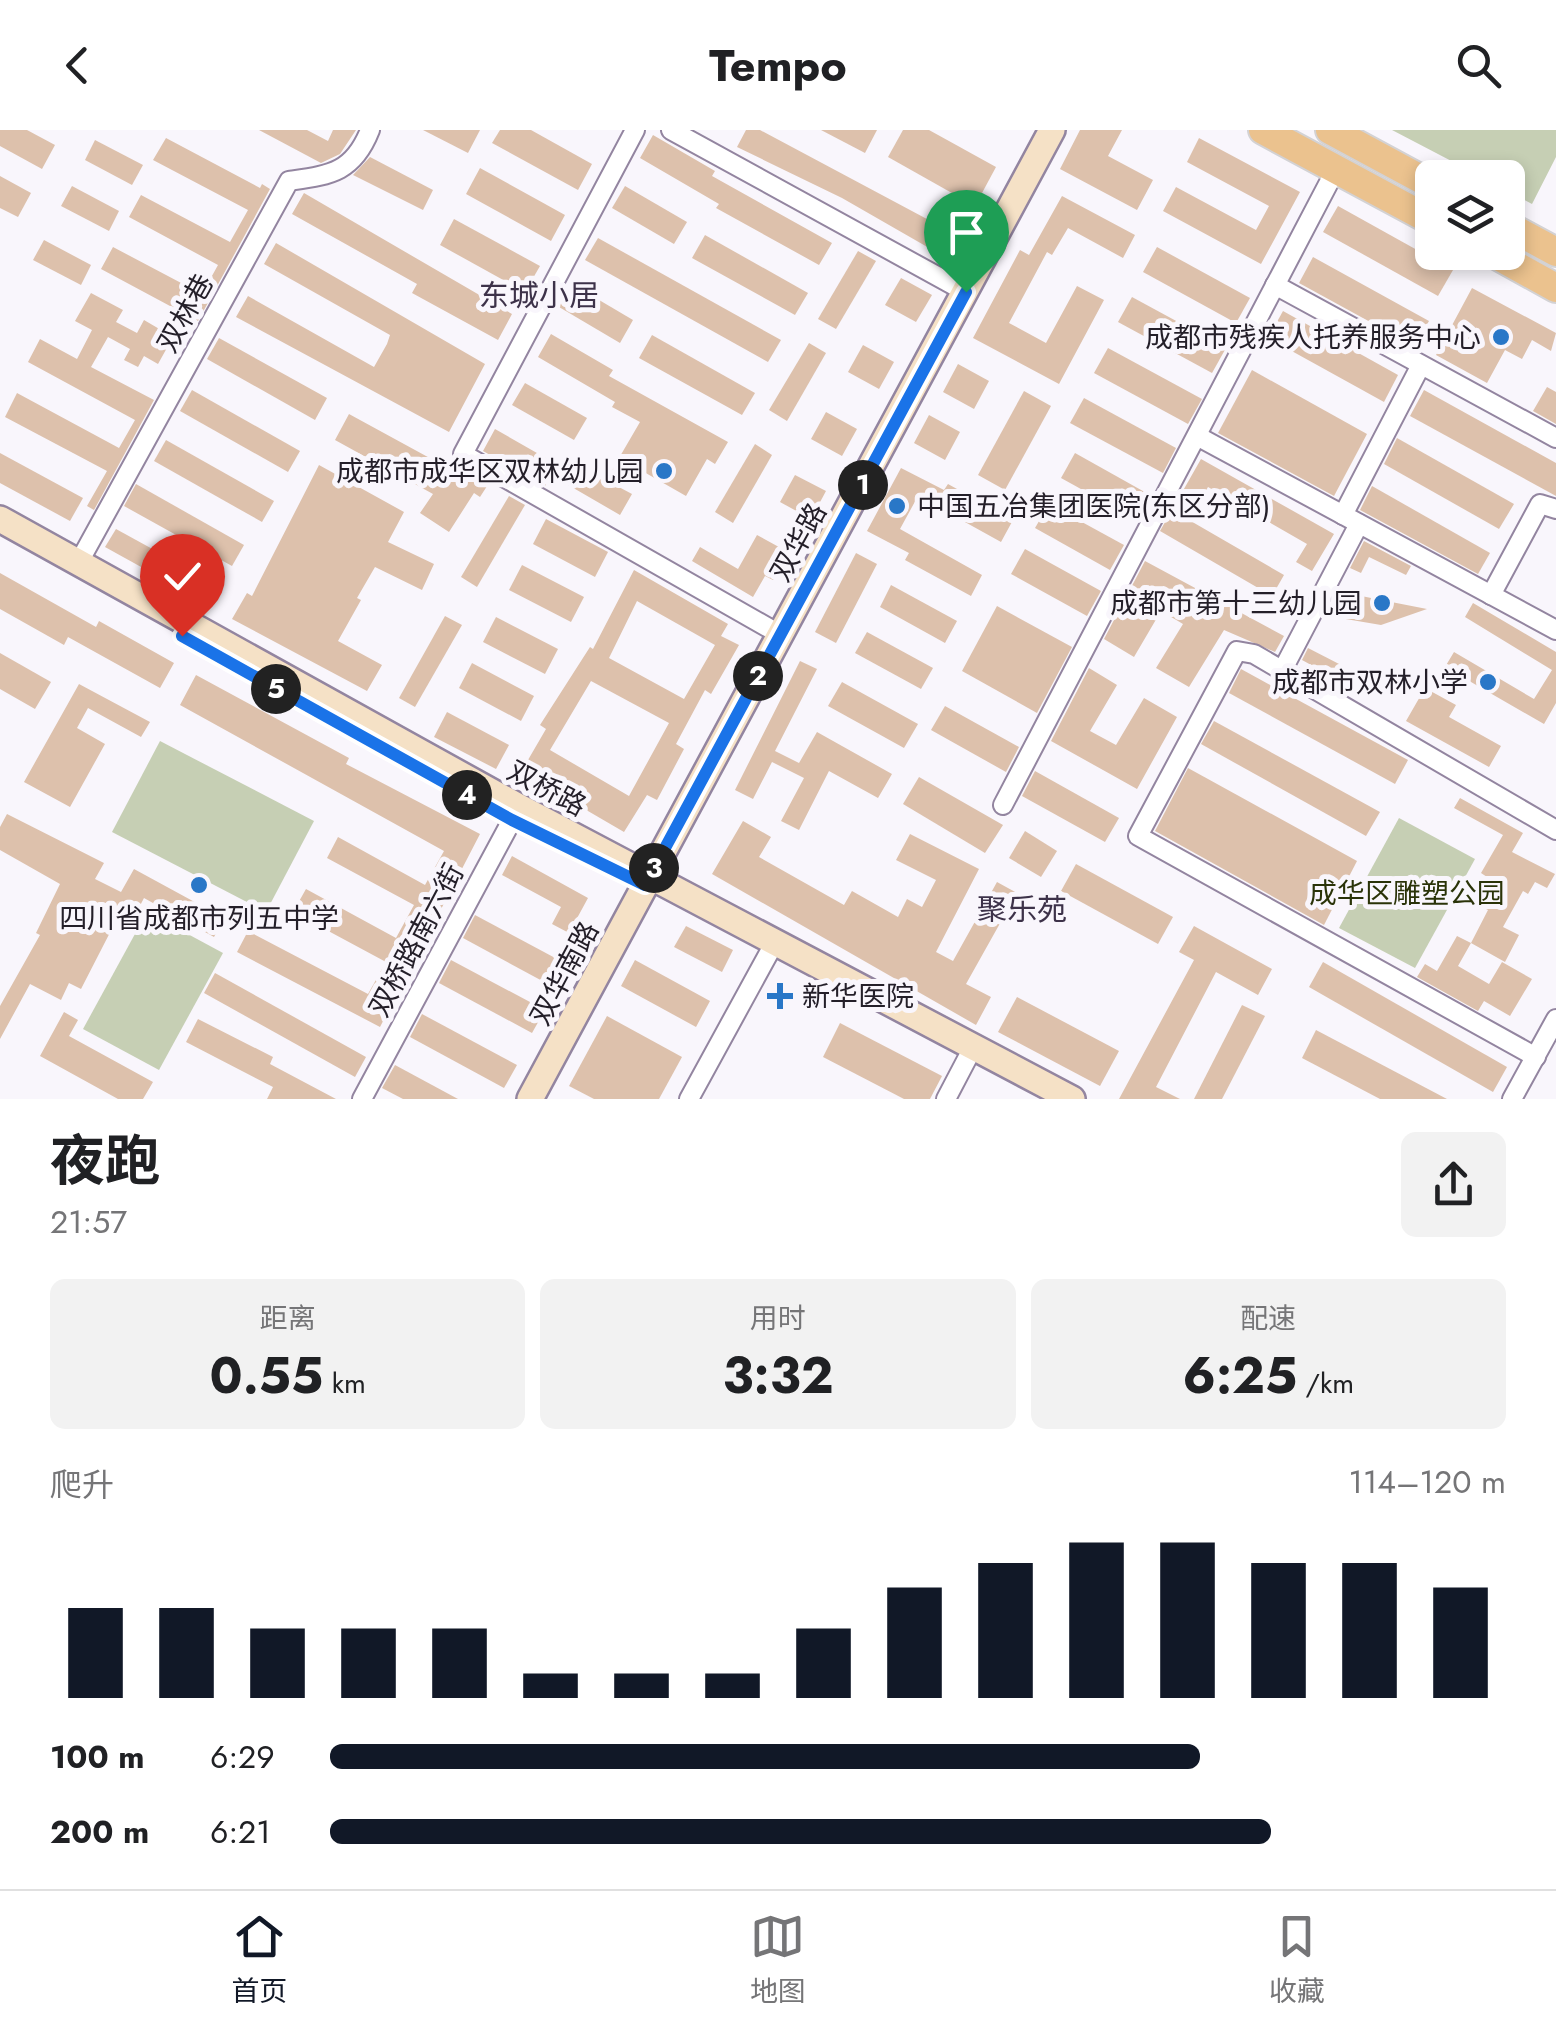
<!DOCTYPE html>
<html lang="zh">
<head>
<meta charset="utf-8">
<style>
	body { margin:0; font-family:Jost,"Noto Sans SC",sans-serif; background:#f2f2f2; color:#202124; height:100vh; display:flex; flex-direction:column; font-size:38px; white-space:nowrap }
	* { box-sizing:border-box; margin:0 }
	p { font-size:32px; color:#757577 }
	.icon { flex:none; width:55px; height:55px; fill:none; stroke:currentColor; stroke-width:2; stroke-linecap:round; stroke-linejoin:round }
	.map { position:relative; height:969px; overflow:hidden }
	.drawer { display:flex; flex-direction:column; background:#fff; flex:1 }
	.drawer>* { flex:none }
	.controls { position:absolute; left:1415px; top:30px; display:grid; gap:20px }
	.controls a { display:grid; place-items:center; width:110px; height:110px; border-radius:15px; background:#fff; box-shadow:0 5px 15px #0003; font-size:50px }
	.pin { position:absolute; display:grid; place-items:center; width:85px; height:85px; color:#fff; margin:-102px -42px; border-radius:50% 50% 50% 0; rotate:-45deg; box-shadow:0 0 10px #0007 }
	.pin .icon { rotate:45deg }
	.km { position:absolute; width:50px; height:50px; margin:-25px; border-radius:50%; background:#222; color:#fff; font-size:28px; line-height:50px; text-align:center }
	.round { display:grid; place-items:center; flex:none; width:105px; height:105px; border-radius:15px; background:#f2f2f2 }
	.overview { display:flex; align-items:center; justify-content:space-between; height:170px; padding:0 50px }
	h1 { font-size:55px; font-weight:700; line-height:75px }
	.stats { display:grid; grid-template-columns:repeat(3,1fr); gap:15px; height:170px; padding:10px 50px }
	.stats div { display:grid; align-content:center; border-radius:15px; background:#f2f2f2; text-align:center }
	.stats b { font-size:50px; font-weight:700 }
	.stats small { font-size:28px; font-weight:400 }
	.stats p { font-size:28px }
	.chart { height:280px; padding:20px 50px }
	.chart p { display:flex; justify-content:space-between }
	.chart svg { width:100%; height:180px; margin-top:10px; stroke:#111827; stroke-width:6 }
	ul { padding:0 50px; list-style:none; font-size:32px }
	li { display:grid; grid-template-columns:160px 120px 1fr; align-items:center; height:75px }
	li i { height:25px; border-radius:12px; background:#111827 }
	header { display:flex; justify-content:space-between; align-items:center; height:130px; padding:0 50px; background:#fff; font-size:45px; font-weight:700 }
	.tab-bar { display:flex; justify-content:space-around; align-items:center; height:140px; border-top:2px solid #e0e0e0; background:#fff; font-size:28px; color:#757577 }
	.tab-bar a { display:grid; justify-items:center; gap:5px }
	.tab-bar .on { color:#111827 }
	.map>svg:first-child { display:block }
	.green { fill:#c6cfb4 }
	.building { fill:#ddc1ac; fill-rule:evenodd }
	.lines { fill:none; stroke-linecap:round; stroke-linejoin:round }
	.street-casing { stroke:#9385a0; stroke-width:22 }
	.secondary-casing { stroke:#9385a0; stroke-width:30 }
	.primary-casing { stroke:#d3d2d4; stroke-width:32 }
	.street { stroke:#fff; stroke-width:18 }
	.secondary { stroke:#f5e1c6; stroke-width:25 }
	.primary { stroke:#ebc28e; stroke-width:28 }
	.route-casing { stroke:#fff; stroke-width:20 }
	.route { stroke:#1a73e8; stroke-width:12 }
	.poi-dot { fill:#2977c7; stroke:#f9f6fc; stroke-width:4 }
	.labels { text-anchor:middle; stroke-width:10; stroke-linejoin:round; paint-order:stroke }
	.street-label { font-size:28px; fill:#241f29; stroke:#f9f6fc }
	.poi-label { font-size:28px; fill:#241f29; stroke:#f9f6fc; text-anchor:end }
	.park-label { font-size:28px; fill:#2a3308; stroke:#f9f6fc }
	.neighbourhood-label { font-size:30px; fill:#3d3249; stroke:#f9f6fc }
</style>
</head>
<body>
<header><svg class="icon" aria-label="back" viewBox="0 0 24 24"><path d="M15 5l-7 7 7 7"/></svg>Tempo<svg class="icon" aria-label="search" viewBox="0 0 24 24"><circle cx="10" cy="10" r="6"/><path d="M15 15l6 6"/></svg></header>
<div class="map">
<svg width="1556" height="969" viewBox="0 0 1556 969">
	<rect width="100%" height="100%" fill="#f9f6fc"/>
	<!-- green -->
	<g class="green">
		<path d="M1392 0H1556V27L1532 74 1508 61V48L1482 47Z"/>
		<path d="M160 611 314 691 266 782 112 702Z"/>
		<path d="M1399 688 1475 729 1415 838 1339 798Z"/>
		<path d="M147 782 223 823 159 940 83 899Z"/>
	</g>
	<!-- building -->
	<g class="building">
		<path d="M0 0H27L55 15 42 39 0 16Z"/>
		<path d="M259 0H307L328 11 333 0H356L340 24 321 33Z"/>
		<path d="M423 0H480L468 23Z"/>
		<path d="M500 0H531L592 34 578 60 492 13Z"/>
		<path d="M746 0H760L955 104 943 126 842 68 737 17Z"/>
		<path d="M821 0H877L865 23Z"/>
		<path d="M903 0H929L996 37 975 76 888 27Z"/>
		<path d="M1080 0H1122L1108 26 1153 50 1137 80 1060 39Z"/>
		<path d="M653 5 715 41 712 46 832 113 819 135 716 78 719 74 640 28Z"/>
		<path d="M166 8 260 58 262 54 270 59 198 191 101 139 113 117 202 164 218 135 129 87 141 65 230 112 248 80 153 30Z"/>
		<path d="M1199 8 1300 62 1261 134 1163 81 1176 57 1256 100 1269 76 1187 32Z"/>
		<path d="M95 10 143 35 132 55 85 30Z"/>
		<path d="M370 27 433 60 423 80 353 45Z"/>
		<path d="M480 38 565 85 551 111 466 64Z"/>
		<path d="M0 46 31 63 18 87 0 78Z"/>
		<path d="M72 56 119 81 109 101 61 76Z"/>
		<path d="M625 56 687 92 674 114 612 78Z"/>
		<path d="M304 63 512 184 498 210 412 163 417 154 292 84Z"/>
		<path d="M1062 66 1135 105 1123 128 1068 98 1052 125 1047 122 1009 193 1046 213 1077 156 1104 170 1059 254 973 208 1020 120 1029 125Z"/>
		<path d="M1338 76 1453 140 1438 166 1323 102Z"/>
		<path d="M454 89 540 136 525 162 440 115Z"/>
		<path d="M705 105 808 163 795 185 692 128Z"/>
		<path d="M598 108 781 210 768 232 585 130Z"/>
		<path d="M44 110 91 135 81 155 33 130Z"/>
		<path d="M276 113 485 234 449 302 236 187 248 166 374 237 387 214 390 205 264 134Z"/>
		<path d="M1157 117 1250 168 1236 193 1143 142Z"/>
		<path d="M858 121 876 131 836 199 818 189Z"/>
		<path d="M1313 127 1429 191 1414 216 1299 153Z"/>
		<path d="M901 148 932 165 916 192 885 175Z"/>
		<path d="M572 154 633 190 620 213 559 177Z"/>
		<path d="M1472 158 1556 203 1551 221 1532 210 1522 229 1505 220 1487 253 1436 225Z"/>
		<path d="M91 163 123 180 116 192 137 203 144 190 173 207 158 234 144 226 138 237 124 230 130 219 108 207 91 237 154 270 94 380 87 376 107 341 5 287 17 263 119 318 135 290 28 232 40 209 77 229 92 200 75 191Z"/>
		<path d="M1132 167 1226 218 1212 243 1118 192Z"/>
		<path d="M1283 181 1398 245 1384 272 1268 208Z"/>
		<path d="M551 204 613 240 609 246 728 312 715 334 707 329 686 366 630 334 617 356 632 364 620 385 551 345 545 356 483 321 495 299 572 343 577 335 605 352 640 292 612 277 615 272 538 227Z"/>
		<path d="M652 205 755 263 742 285 639 228Z"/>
		<path d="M219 208 327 268 315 290 207 229Z"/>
		<path d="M809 213 826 223 787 291 769 280Z"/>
		<path d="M863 215 894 232 879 259 848 242Z"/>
		<path d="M1108 218 1202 269 1188 294 1094 243Z"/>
		<path d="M958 234 989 251 974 279 943 262Z"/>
		<path d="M1252 240 1367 304 1334 366 1218 303Z"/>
		<path d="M525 253 587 288 574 310 512 275Z"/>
		<path d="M1547 257 1556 262V294L1533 281Z"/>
		<path d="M192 260 300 321 288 342 180 281Z"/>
		<path d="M1424 260 1556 333V366L1410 286Z"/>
		<path d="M1024 261 1051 276 1005 360 978 345Z"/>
		<path d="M1084 268 1176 318 1163 343 1070 293Z"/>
		<path d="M826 282 857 299 842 326 811 309Z"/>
		<path d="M349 284 448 338 452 330 489 353 480 367 474 363 449 402 420 383 433 364 335 310Z"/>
		<path d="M929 285 960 302 945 330 914 313Z"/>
		<path d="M1397 308 1514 374 1499 399 1384 334Z"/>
		<path d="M166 310 274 371 262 392 154 331Z"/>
		<path d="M755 314 772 325 733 393 715 382Z"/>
		<path d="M0 323 83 368 70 391 0 353Z"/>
		<path d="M1075 323 1150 365 1137 390 1061 348Z"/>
		<path d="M1201 329 1334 404 1312 441 1296 432 1307 414 1208 357 1189 390 1284 445 1272 466 1160 401Z"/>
		<path d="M319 335 404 382 388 412 434 434 422 460 375 437 357 468 361 470 338 511 382 535 367 561 232 489 247 463 252 466Z"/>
		<path d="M901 338 944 360 948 354 1013 390 1001 412 918 366 900 399 982 445 971 466 905 430 909 423 867 401Z"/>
		<path d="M795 345 826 361 811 389 780 372Z"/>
		<path d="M136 354 244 415 232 436 124 376Z"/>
		<path d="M1372 356 1490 423 1478 444 1360 380Z"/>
		<path d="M509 366 525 375 477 457 461 447Z"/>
		<path d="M1049 374 1124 415 1110 440 1035 398Z"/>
		<path d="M546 389 608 422 595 447 533 414Z"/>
		<path d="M116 399 218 455 208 474 105 417Z"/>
		<path d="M757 405 788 422 773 450 765 446 753 467 692 431 700 417 738 439Z"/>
		<path d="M1364 411 1411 436 1406 445 1369 427 1361 443 1350 438Z"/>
		<path d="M1025 419 1101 461 1087 486 1011 444Z"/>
		<path d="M856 423 877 434 836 513 815 502Z"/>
		<path d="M1145 431 1284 506 1275 522 1224 500 1189 557 1156 538 1183 494 1161 481 1134 527 1104 509Z"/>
		<path d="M522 435 584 467 571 492 509 460Z"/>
		<path d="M634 440 728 494 721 506 739 515 711 564 705 560 676 614 684 619 657 670 647 665 624 702 521 642 546 599 540 595 590 517 593 519ZM637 471 715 515 684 569 609 528ZM591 551 669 593 629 666 550 620Z"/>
		<path d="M0 443 96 497 99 491 174 533 160 558 68 507 64 515 0 479Z"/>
		<path d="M891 455 957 491 945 513 880 477Z"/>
		<path d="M1342 462 1376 469 1427 479 1381 495 1328 486Z"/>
		<path d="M1473 473 1556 522V573L1544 594 1445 537 1454 522 1534 569 1552 540 1465 487Z"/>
		<path d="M997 476 1072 517 1037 583 962 541Z"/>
		<path d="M445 486 462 495 415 577 399 568Z"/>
		<path d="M496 487 558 519 545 544 483 512Z"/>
		<path d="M867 502 933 538 921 559 855 523Z"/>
		<path d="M1308 518 1341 535 1335 548 1302 530Z"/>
		<path d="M0 523 51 552 35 579 0 559Z"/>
		<path d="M800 531 817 539 775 621 799 633 817 602 892 644 878 668 829 641 799 700 781 691 804 648 772 632 753 669 735 660Z"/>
		<path d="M472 533 534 566 521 591 459 558Z"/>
		<path d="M1089 538 1117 555 1090 601 1116 615 1144 568 1177 587 1137 659 1051 611Z"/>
		<path d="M1241 539 1408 630 1395 654 1229 563Z"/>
		<path d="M196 545 349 628 346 634 480 704 380 897 237 822 248 801 368 864 386 832 293 782 306 759 396 808 414 775 327 728 338 707 425 755 444 721 180 575Z"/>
		<path d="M842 552 918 594 904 618 828 576Z"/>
		<path d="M79 554 150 592 141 607 88 578 77 598 105 614 70 677 24 652Z"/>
		<path d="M1425 558 1456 575 1449 587 1501 616 1489 637 1406 591Z"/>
		<path d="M945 576 1019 617 1006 642 931 600Z"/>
		<path d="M447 582 509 615 496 639 434 607Z"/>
		<path d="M1214 591 1380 682 1366 706 1201 614Z"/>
		<path d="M1188 638 1357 731 1324 795 1155 701Z"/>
		<path d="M1035 641 1119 688 1105 712 1022 666Z"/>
		<path d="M919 647 1003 695 985 723 903 674Z"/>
		<path d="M1460 668 1523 703 1512 722 1555 744 1547 758 1535 752 1528 764 1523 761 1503 797 1519 805 1505 832 1471 813 1488 780 1473 772 1487 747 1481 743 1503 705 1454 678Z"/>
		<path d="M7 684 104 733 95 749 121 762 134 739 224 788 214 807 144 768 133 789 120 783 81 859 69 853 61 870 30 854 0 909V876L40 805 36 803 60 754 0 720V697Z"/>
		<path d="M743 691 771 707 759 727 844 775 852 761 898 787 907 769 922 777 936 750 896 730 910 704 979 739 936 822 953 831 997 752 1017 763 966 854 991 867 976 895 712 744Z"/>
		<path d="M1025 701 1057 721 1041 747 1009 728Z"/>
		<path d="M512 726 588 768 569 803 552 794 561 777 502 745Z"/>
		<path d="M1076 734 1173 787 1158 814 1061 761Z"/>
		<path d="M475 785 572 837 559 860 463 808Z"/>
		<path d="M686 796 733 820 722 842 674 817Z"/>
		<path d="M1194 796 1272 839 1258 865 1216 842 1156 957 1180 969H1119L1194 830 1179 822Z"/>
		<path d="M1457 806 1471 813 1458 836 1489 854 1502 832 1532 849 1510 886 1484 871 1478 881 1417 847 1425 834 1437 841Z"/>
		<path d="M451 830 545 880 532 903 439 853Z"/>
		<path d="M635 830 710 871 696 897 621 856Z"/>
		<path d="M1323 832 1507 937 1493 962 1309 857Z"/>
		<path d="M215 843 366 927 355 947 204 863Z"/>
		<path d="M1017 867 1119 921 1100 956 998 902Z"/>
		<path d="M1242 875 1265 886 1222 969H1194Z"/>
		<path d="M64 882 78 890 69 906 153 952 143 969H118L40 926Z"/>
		<path d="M422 884 517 935 504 958 410 907Z"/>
		<path d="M607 886 682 927 659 969H594L569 956Z"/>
		<path d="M198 889 273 927 270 934 336 969H267L273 957 186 912Z"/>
		<path d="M840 893 942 946 930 969H904L823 927Z"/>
		<path d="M1316 900 1447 969H1380L1302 928Z"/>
		<path d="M395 935 458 969H403L382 958Z"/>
	</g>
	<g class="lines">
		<!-- street casing -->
		<g class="street-casing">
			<g id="street">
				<path d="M635 0 463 324 781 505"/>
				<path d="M671 0 966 162"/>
				<path d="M1275 155 1556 308"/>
				<path d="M1197 306 1556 500"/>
				<path d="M1343 385 1421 235"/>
				<path d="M79 432 289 51C330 45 353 43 370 0"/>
				<path d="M1491 465 1540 374 1556 379"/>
				<path d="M1282 541 1359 394"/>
				<path d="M1003 675 1336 39"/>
				<path d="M1536 927 1138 706 1237 521 1254 524 1556 700"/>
				<path d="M362 969 519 677"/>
				<path d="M689 969 770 821"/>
				<path d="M946 969 968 927"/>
				<path d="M1512 969 1556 889"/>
			</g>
		</g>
		<!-- secondary casing -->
		<g class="secondary-casing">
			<g id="secondary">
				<path d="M0 389 519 677 1072 969"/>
				<path d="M530 969 1052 0"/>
			</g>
		</g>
		<!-- primary casing -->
		<g class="primary-casing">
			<g id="primary">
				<path d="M1263 0 1432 91"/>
				<path d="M1330 0 1432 55"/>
				<path d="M1508 96 1556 122"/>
				<path d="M1491 122 1556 158"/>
			</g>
		</g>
		<!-- street -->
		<use href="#street" class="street"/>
		<!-- secondary -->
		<use href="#secondary" class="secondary"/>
		<!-- primary -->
		<use href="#primary" class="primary"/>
	</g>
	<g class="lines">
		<!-- route casing -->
		<g class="route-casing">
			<path id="route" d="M182 506 512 690 645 755 966 162"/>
		</g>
		<!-- route -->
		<use href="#route" class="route"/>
	</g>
	<!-- markers -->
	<g class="poi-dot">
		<circle cx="1501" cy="207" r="10"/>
		<circle cx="664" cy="341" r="10"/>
		<circle cx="897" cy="376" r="10"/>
		<circle cx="1382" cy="473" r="10"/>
		<circle cx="1488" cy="552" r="10"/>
		<circle cx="199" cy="755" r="10"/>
		<path d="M775 851h10v10h10v10h-10v10h-10v-10h-10v-10h10z"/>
	</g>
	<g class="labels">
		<!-- street labels -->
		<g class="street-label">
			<text transform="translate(185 183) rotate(-61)" y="10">双林巷</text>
			<text transform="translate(798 412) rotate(-61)" y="10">双华路</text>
			<text transform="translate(547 658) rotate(28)" y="10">双桥路</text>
			<text transform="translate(416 810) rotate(-62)" y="10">双桥路南六街</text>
			<text transform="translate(564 843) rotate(-62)" y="10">双华南路</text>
		</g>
		<!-- poi labels -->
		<g class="poi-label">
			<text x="1481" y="217">成都市残疾人托养服务中心</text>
			<text x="644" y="351">成都市成华区双林幼儿园</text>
			<text x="917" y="386" text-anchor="start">中国五冶集团医院(东区分部)</text>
			<text x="1362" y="483">成都市第十三幼儿园</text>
			<text x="1468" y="562">成都市双林小学</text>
			<text x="199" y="798" text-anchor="middle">四川省成都市列五中学</text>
			<text x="802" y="876" text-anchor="start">新华医院</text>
		</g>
		<!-- park labels -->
		<g class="park-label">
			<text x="1407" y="773">成华区雕塑公园</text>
		</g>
		<!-- neighbourhood labels -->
		<g class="neighbourhood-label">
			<text x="539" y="176">东城小居</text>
			<text x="1022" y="790">聚乐苑</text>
		</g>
	</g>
</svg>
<div class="controls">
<a><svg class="icon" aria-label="layers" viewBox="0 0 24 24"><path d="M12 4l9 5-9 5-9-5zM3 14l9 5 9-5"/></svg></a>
</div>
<div class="pin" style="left:966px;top:162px;background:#1e9e55"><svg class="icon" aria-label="arrive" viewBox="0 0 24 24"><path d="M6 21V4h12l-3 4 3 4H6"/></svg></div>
<div class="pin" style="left:182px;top:506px;background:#d93025"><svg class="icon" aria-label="check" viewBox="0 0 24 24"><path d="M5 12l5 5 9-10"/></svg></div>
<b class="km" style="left:863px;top:355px">1</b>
<b class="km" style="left:758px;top:546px">2</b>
<b class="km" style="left:654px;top:738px">3</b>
<b class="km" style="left:467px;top:665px">4</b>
<b class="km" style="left:276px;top:559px">5</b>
</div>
<section class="drawer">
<div class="overview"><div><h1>夜跑</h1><p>21:57</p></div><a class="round"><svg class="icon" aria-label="share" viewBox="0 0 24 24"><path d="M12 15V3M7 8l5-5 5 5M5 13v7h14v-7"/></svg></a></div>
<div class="stats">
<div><p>距离</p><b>0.55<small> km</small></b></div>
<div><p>用时</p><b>3:32</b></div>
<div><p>配速</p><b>6:25<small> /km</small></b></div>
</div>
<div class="chart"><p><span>爬升</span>114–120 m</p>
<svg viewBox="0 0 160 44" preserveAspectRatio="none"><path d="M5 44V22M15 44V22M25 44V27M35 44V27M45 44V27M55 44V38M65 44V38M75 44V38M85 44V27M95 44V17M105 44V11M115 44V6M125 44V6M135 44V11M145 44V11M155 44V17"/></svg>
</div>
<ul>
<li><b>100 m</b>6:29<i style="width:74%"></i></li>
<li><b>200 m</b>6:21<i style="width:80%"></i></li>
</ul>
</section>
<nav class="tab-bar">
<a class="on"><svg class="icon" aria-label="home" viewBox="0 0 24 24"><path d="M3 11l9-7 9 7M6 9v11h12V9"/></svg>首页</a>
<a><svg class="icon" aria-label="map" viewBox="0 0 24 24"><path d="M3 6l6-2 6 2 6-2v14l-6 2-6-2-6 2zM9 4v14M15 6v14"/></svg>地图</a>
<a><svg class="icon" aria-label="saved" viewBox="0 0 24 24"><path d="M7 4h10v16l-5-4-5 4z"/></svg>收藏</a>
</nav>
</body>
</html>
